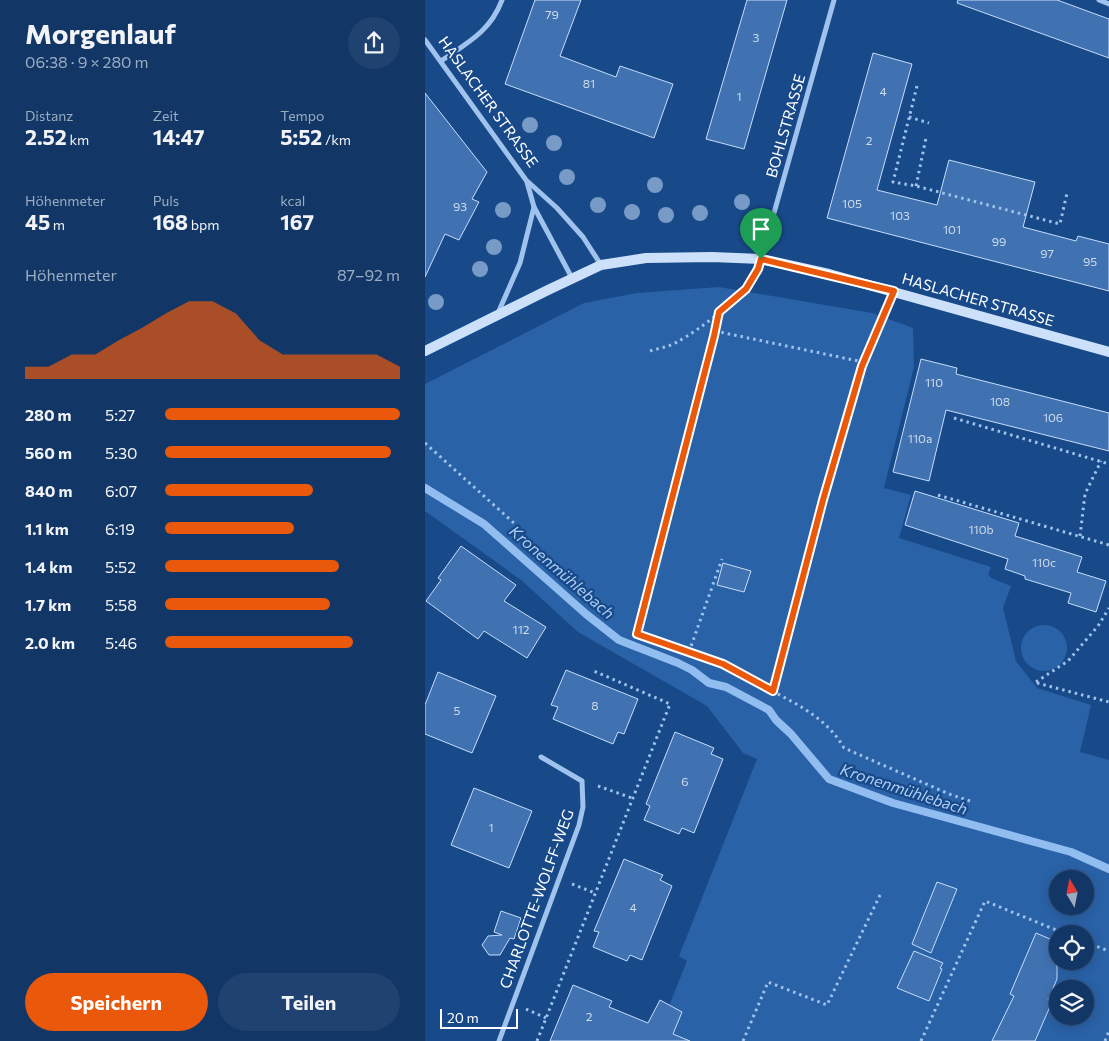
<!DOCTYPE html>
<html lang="de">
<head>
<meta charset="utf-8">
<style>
	body { margin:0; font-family:Commissioner,sans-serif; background:#1f4270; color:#f1f3f6; height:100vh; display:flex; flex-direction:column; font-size:19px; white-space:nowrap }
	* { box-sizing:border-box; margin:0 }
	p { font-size:16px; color:#9cacc0 }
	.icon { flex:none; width:28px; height:28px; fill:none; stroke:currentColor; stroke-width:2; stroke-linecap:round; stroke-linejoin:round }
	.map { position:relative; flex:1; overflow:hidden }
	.sheet { display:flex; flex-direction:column; background:#123767; width:425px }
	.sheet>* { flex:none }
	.needle { width:32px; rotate:350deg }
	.buttons { position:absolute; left:624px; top:870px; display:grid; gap:10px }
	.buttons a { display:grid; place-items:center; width:45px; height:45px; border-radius:50%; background:#123767; box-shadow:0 2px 12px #0003,0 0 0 1px #31517b; font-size:25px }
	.scale { position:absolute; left:15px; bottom:12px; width:78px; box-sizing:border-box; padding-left:5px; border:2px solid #fff; border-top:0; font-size:14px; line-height:18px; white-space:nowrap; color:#fff; -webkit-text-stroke:4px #184989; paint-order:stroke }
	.pin { position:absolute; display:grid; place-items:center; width:42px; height:42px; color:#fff; margin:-51px -21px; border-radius:50% 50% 50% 0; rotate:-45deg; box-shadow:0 0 5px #0007 }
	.pin .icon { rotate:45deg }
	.round { display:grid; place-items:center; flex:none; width:52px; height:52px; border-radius:26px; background:#1f4270 }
	.headline { display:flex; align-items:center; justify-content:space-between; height:85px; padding:0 25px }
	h1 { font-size:28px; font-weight:700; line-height:38px }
	.metrics { display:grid; grid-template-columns:repeat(3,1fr); gap:8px; height:85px; padding:5px 25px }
	.metrics div { display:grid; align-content:center }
	.metrics b { font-size:21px; font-weight:700 }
	.metrics small { font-size:14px; font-weight:400 }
	.metrics p { font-size:14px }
	.chart { height:140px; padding:10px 25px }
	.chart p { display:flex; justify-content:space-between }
	.chart svg { width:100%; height:90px; margin-top:5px; fill:#ea580c; opacity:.7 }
	.primary-button { display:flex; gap:10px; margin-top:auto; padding:10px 25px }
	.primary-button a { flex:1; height:58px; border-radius:30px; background:#ea580c; color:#fff; font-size:20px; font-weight:700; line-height:58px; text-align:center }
	.primary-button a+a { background:#1f4270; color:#f1f3f6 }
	ul { padding:0 25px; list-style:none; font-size:16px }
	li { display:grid; grid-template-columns:80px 60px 1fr; align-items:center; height:38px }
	li i { height:12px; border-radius:6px; background:#ea580c }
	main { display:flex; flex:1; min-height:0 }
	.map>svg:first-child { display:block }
	.green { fill:#2a62a7; fill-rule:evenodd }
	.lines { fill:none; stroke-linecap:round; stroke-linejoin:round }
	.stream { stroke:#92bdf0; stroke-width:8 }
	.building { fill:#4072b2; stroke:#c6ddfa }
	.path { stroke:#a0c3ee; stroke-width:3; stroke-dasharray:2.5 4; stroke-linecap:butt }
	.street { stroke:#a0c3ee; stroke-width:5 }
	.secondary { stroke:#cde0fa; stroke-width:10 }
	.tree { fill:#789ac7 }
	.route-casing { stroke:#fff; stroke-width:10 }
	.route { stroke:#ea580c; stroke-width:6 }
	.labels { text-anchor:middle; stroke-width:4.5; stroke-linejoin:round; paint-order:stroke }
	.number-label { font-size:12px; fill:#cfdcec }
	.street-label { font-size:15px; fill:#fff; stroke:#184989 }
	.water-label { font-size:16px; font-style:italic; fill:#accdf5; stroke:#184989 }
</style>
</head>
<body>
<main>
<section class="sheet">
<div class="headline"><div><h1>Morgenlauf</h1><p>06:38 · 9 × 280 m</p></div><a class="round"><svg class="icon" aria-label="share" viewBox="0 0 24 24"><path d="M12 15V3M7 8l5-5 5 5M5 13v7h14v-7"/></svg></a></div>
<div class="metrics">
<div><p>Distanz</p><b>2.52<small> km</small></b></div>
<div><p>Zeit</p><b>14:47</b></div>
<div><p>Tempo</p><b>5:52<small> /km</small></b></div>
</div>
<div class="metrics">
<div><p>Höhenmeter</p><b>45<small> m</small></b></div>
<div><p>Puls</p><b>168<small> bpm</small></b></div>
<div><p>kcal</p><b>167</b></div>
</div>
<div class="chart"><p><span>Höhenmeter</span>87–92 m</p>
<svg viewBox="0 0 160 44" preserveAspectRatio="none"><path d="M0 44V38L10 38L20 32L30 32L40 25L50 19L60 12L70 6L80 6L90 12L100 25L110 32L120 32L130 32L140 32L150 32L160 38V44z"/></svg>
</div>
<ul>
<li><b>280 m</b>5:27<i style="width:100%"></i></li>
<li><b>560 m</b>5:30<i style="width:96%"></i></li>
<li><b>840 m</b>6:07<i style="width:63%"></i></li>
<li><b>1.1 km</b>6:19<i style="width:55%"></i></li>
<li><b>1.4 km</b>5:52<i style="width:74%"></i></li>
<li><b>1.7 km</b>5:58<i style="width:70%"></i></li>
<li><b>2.0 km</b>5:46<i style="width:80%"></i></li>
</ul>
<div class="primary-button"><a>Speichern</a><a>Teilen</a></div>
</section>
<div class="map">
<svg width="684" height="1041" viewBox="0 0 684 1041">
	<rect width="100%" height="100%" fill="#184989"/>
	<!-- green -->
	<g class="green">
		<path d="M294 287 447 313 488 328 489 367 459 488 486 495 474 538 566 567 563 574 566 578 586 586 578 608 591 661 612 688 666 705 655 752 684 760V1041H230L262 961 254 956 332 759 318 753 282 706 153 632 96 580 0 511V384L159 303 212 293ZM632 879H660V906H632ZM632 934H660V961H632ZM632 989H660V1016H632Z"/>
		<circle cx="619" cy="648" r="23"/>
	</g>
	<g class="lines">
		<!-- stream -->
		<path class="stream" d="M0 488 59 524 161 614 194 640 253 663 267 670 284 683 301 687 344 710 351 720 366 734 404 779 468 803 646 852 684 869"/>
	</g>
	<!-- building -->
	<g class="building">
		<path d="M110 0H156L135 56 191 77 195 66 248 84 229 138 80 84Z"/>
		<path d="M322 0H362L319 149 281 139Z"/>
		<path d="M533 0H632L684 19V58L532 3Z"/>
		<path d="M448 53 487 64 452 190 512 205 524 160 610 182 598 227 651 241 653 236 684 244V291L402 218Z"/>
		<path d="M0 93 62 172 47 199 54 202 34 240 20 234 0 277Z"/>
		<path d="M496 359 532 368 531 374 684 413V451L521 410 504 481 468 472Z"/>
		<path d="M490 491 594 523 590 536 657 557 652 572 681 581 671 612 643 603 646 593 600 579V576L580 569 583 559 480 525Z"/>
		<path d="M36 546 91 585 79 601 121 627 102 658 59 631 53 639 1 601 16 580 13 578Z"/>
		<path d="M298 563 326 571 319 592 292 585Z"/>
		<path d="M141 670 213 699 199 734 193 732 188 744 128 719 133 707 126 705Z"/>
		<path d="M13 672 71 696 47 753 0 734V705Z"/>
		<path d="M250 732 289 748 286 754 298 759 269 833 257 828 254 834 219 820 225 806 221 804Z"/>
		<path d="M49 788 107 811 84 868 26 845Z"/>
		<path d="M199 859 238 875 235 880 247 886 217 960 205 955 202 961 168 947 174 932 169 931Z"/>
		<path d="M512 882 532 889 506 953 487 944Z"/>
		<path d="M76 911 96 918 89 939 85 938 75 955H64L57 945 63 936 77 935 69 932Z"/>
		<path d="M611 933 632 942V979L623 1000 627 1002 610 1041H567L589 996 585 994Z"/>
		<path d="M489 951 518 963 515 968 517 969 504 1001 472 988Z"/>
		<path d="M148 985 187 1001 184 1007 223 1023 235 1000 257 1012 248 1034 265 1041H125Z"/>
	</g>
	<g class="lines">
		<!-- path -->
		<g class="path">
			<path d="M492 86 468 182 491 186 635 224 642 193"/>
			<path d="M484 117 504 123"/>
			<path d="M491 186 501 138"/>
			<path d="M294 312 289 336 212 634 298 663 347 691 397 500 437 366 462 308"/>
			<path d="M290 331 438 362"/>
			<path d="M225 351C234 348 244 347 252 342 276 329 315 299 329 276"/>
			<path d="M529 418 684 464"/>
			<path d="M0 443 90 524"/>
			<path d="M513 495 684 545"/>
			<path d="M655 536 660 494 676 461"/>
			<path d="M264 652 297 559"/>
			<path d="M611 682 643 661 673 626 684 608"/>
			<path d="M612 683 684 702"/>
			<path d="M347 691C376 706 403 720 419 748L524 794 548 802"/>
			<path d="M173 786 207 798"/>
			<path d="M147 884 170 893"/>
			<path d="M660 942 684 951"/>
			<path d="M101 1009 121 1018"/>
			<path d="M112 1041 245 704 169 671"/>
			<path d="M318 1041 343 982 402 1005 456 893"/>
			<path d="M496 1041 560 901 641 934"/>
			<path d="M680 1041 684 1031"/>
		</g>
		<!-- street -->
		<g class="street">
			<path d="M674 0 684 4"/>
			<path d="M0 40 101 180 132 208 158 237 176 265"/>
			<path d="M16 61C42 43 65 32 77 0"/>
			<path d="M102 182 109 207 147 278"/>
			<path d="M336 259 409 0"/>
			<path d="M73 313 95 263 109 207"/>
			<path d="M74 1041 154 825 158 807 157 781 116 757"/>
		</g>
		<!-- secondary -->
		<path class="secondary" d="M0 351 123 290 176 265 221 258 287 257 336 259 404 274 684 352"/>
	</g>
	<!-- trees -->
	<g class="tree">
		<circle cx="105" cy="125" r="8"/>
		<circle cx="129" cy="143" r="8"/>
		<circle cx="142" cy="177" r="8"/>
		<circle cx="230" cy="185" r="8"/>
		<circle cx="317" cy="202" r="8"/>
		<circle cx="173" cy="205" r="8"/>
		<circle cx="78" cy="210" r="8"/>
		<circle cx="207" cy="212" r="8"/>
		<circle cx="275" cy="213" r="8"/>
		<circle cx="241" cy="215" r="8"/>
		<circle cx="69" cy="247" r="8"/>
		<circle cx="55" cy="269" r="8"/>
		<circle cx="11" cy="302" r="8"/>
	</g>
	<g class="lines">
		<!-- route casing -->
		<g class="route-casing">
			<path id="route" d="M336 259 469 291 437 366 398 500 348 691 298 664 212 634 289 336 294 312 321 289 333 269Z"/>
		</g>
		<!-- route -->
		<use href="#route" class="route"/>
	</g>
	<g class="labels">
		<!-- number labels -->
		<g class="number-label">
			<text x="127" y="19">79</text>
			<text x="331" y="42">3</text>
			<text x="164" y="88">81</text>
			<text x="458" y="96">4</text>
			<text x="314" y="101">1</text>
			<text x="444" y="145">2</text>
			<text x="427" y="208">105</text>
			<text x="35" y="211">93</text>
			<text x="475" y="220">103</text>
			<text x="527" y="234">101</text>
			<text x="574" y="246">99</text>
			<text x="622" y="258">97</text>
			<text x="665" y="266">95</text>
			<text x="509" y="387">110</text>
			<text x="575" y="406">108</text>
			<text x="628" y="422">106</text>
			<text x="495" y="443">110a</text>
			<text x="556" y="534">110b</text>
			<text x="619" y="567">110c</text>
			<text x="96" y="634">112</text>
			<text x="170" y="710">8</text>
			<text x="32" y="715">5</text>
			<text x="260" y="786">6</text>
			<text x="66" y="832">1</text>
			<text x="208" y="912">4</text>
			<text x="164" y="1021">2</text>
		</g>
		<!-- street labels -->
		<g class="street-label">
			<text transform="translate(63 102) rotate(54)" y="5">HASLACHER STRASSE</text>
			<text transform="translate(361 126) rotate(-74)" y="5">BOHLSTRASSE</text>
			<text transform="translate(553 300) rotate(16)" y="5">HASLACHER STRASSE</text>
			<text transform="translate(112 899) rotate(-70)" y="5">CHARLOTTE-WOLFF-WEG</text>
		</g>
		<!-- water labels -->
		<g class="water-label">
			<text transform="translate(137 572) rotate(41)" y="6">Kronenmühlebach</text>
			<text transform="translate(479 789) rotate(18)" y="6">Kronenmühlebach</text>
		</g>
	</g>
</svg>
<div class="buttons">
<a><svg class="needle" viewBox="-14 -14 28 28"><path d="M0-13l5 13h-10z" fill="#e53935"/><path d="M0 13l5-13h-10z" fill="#9cacc0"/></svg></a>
<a><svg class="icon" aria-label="locate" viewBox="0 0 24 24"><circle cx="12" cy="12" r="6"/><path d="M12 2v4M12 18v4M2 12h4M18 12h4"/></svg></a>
<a><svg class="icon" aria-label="layers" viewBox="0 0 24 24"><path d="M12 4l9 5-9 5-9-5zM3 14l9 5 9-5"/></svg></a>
</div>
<div class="scale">20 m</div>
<div class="pin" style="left:336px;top:259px;background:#1e9e55"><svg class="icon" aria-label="arrive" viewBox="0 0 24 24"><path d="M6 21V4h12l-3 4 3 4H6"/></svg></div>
</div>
</main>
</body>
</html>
